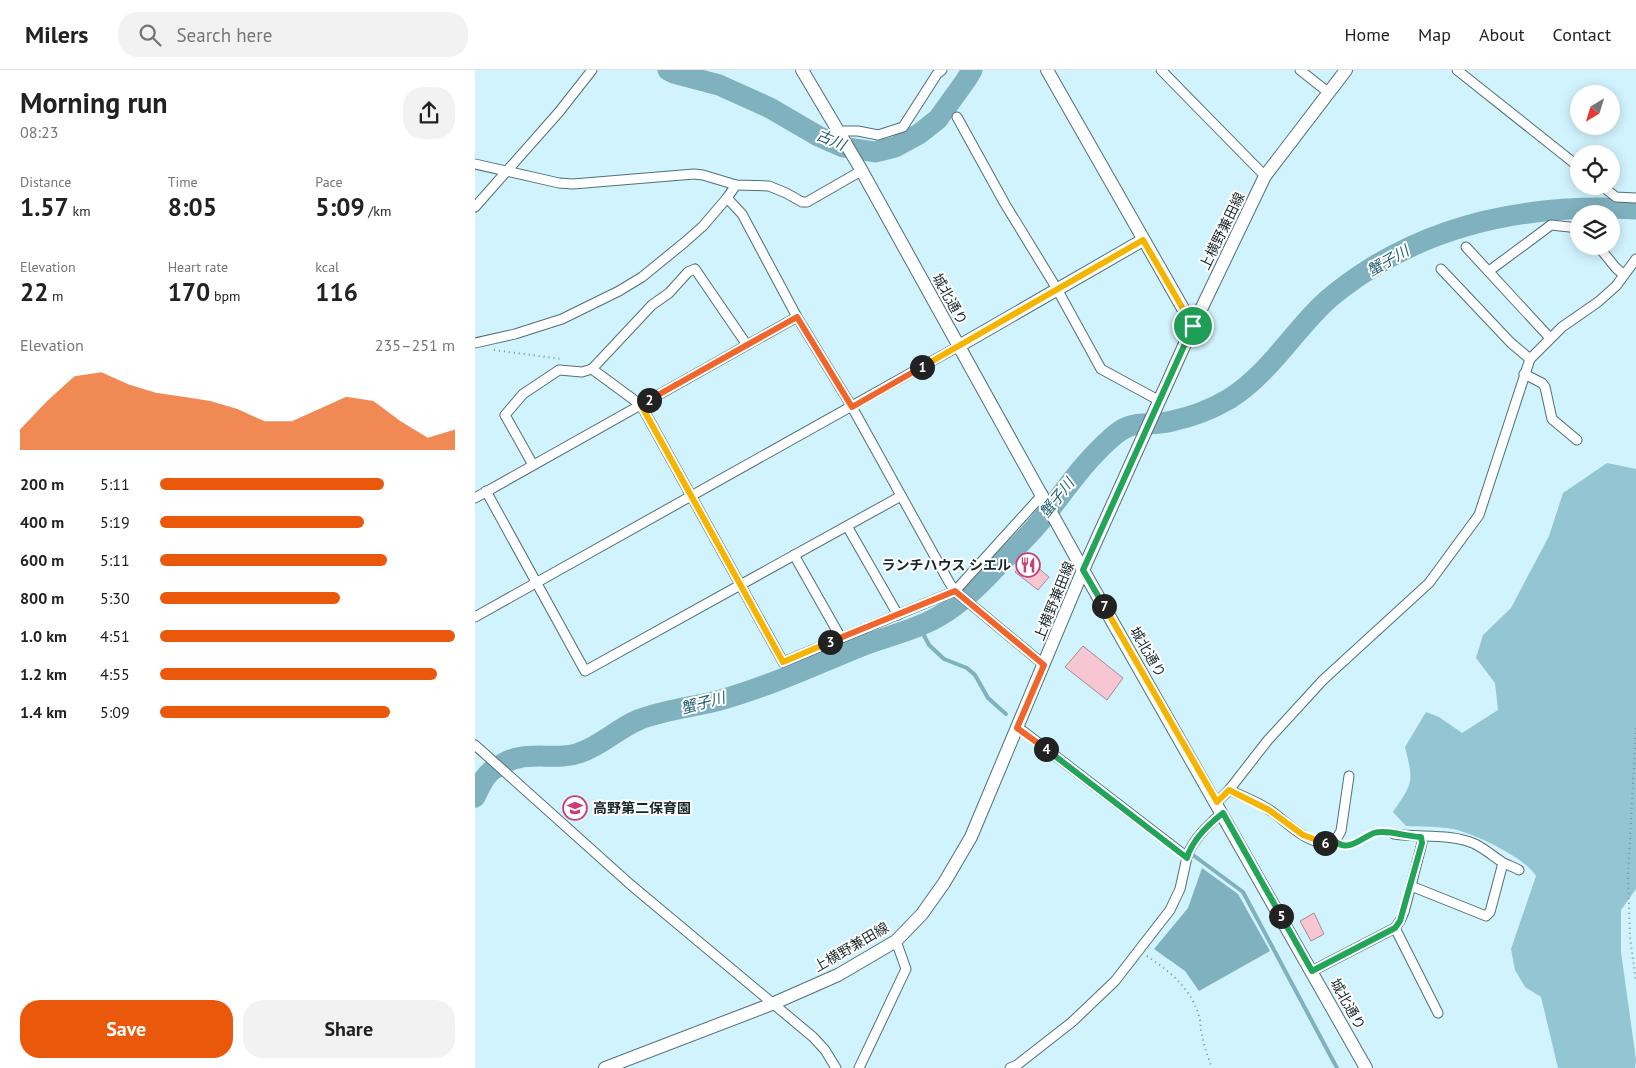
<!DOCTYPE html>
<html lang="en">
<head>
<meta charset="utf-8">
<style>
	body { margin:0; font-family:"PT Sans","Noto Sans JP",sans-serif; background:#f2f2f2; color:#222; height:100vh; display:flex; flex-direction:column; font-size:19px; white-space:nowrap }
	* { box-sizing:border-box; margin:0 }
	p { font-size:16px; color:#767676 }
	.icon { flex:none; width:28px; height:28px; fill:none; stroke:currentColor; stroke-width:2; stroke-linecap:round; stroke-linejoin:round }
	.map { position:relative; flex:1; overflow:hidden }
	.sheet { display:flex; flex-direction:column; background:#fff; width:475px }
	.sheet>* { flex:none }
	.needle { width:32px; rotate:218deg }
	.fabs { position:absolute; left:1095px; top:15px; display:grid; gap:10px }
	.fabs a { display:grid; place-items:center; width:50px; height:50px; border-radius:50%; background:#fff; box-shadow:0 2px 12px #0003; font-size:25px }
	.pin { position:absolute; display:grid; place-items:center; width:42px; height:42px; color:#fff; margin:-21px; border:2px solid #fff; border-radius:50%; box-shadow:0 1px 5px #0007 }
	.km { position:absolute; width:25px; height:25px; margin:-12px; border-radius:50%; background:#222; color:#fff; font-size:14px; line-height:25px; text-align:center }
	.round { display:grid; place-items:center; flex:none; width:52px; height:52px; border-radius:20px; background:#f2f2f2 }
	.summary { display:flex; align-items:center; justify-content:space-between; height:85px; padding:0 20px }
	h1 { font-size:28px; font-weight:700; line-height:38px }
	.metrics { display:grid; grid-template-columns:repeat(3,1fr); gap:8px; height:85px; padding:5px 20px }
	.metrics div { display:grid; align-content:center }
	.metrics b { font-size:25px; font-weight:700 }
	.metrics small { font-size:14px; font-weight:400 }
	.metrics p { font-size:14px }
	.chart { height:140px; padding:10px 20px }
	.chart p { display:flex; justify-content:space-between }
	.chart svg { width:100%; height:90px; margin-top:5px; fill:#ea580c; opacity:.7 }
	.button { display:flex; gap:10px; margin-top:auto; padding:10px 20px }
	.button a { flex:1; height:58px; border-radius:20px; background:#ea580c; color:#fff; font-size:20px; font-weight:700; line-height:58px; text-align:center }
	.button a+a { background:#f2f2f2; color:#222 }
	ul { padding:0 20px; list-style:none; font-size:16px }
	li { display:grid; grid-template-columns:80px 60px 1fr; align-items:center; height:38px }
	li i { height:12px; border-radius:6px; background:#ea580c }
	header { display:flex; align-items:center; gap:30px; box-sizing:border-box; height:70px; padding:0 25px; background:#fff; border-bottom:1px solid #e0e0e0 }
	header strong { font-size:24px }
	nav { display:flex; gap:28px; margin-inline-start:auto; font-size:18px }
	.search { width:350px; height:45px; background:#f2f2f2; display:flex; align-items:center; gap:12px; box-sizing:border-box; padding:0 18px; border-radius:20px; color:#767676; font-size:19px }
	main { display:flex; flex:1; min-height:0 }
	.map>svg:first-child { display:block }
	.forest { fill:#94c5d3 }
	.water { fill:#80b1be }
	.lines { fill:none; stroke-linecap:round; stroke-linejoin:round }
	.stream { stroke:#80b1be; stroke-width:4 }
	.river { stroke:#80b1be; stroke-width:21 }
	.building { fill:#f6c7d3; stroke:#a88a91 }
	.street-casing { stroke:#516f77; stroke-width:11 }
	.secondary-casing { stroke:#516f77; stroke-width:14 }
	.path { stroke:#7b939a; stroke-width:2; stroke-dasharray:1 4; stroke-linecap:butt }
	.street { stroke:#fff; stroke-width:9 }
	.secondary { stroke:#fff; stroke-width:12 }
	.split-1-casing { stroke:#fff; stroke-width:10 }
	.split-2-casing { stroke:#fff; stroke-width:10 }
	.split-3-casing { stroke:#fff; stroke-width:10 }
	.split-4-casing { stroke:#fff; stroke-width:10 }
	.split-5-casing { stroke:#fff; stroke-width:10 }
	.split-6-casing { stroke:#fff; stroke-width:10 }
	.split-7-casing { stroke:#fff; stroke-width:10 }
	.split-8-casing { stroke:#fff; stroke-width:10 }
	.split-1 { stroke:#f5b400; stroke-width:6 }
	.split-2 { stroke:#f0652b; stroke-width:6 }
	.split-3 { stroke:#f5b400; stroke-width:6 }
	.split-4 { stroke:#f0652b; stroke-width:6 }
	.split-5 { stroke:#22a559; stroke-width:6 }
	.split-6 { stroke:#22a559; stroke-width:6 }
	.split-7 { stroke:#f5b400; stroke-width:6 }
	.split-8 { stroke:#22a559; stroke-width:6 }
	.labels { text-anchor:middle; stroke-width:4; stroke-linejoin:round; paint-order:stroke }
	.street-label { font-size:14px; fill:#1a272a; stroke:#fff }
	.poi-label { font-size:14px; font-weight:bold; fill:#1a272a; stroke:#fff; text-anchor:end }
	.water-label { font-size:15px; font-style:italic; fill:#206070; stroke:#fff }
</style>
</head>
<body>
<header>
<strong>Milers</strong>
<div class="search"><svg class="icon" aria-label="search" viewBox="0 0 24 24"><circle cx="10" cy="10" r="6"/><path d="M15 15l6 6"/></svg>Search here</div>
<nav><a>Home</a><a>Map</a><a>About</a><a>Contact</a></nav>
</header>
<main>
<section class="sheet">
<div class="summary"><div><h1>Morning run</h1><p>08:23</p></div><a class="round"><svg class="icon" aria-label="share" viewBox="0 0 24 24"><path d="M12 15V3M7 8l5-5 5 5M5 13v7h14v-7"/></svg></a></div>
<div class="metrics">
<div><p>Distance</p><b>1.57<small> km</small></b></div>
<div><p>Time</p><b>8:05</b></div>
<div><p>Pace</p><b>5:09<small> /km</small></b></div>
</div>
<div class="metrics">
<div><p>Elevation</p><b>22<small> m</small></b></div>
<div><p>Heart rate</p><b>170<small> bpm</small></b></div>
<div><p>kcal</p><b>116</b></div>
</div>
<div class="chart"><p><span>Elevation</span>235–251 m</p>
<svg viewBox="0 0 160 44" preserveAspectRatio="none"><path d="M0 44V34L10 20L20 8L30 6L40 12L50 16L60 18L70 20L80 24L90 30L100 30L110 24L120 18L130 20L140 30L150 38L160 34V44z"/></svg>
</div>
<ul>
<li><b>200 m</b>5:11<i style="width:76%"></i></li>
<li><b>400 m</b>5:19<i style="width:69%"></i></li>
<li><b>600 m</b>5:11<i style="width:77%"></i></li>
<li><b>800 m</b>5:30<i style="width:61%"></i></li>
<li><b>1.0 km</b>4:51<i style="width:100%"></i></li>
<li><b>1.2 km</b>4:55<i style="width:94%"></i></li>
<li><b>1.4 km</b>5:09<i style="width:78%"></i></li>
</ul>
<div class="button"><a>Save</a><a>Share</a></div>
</section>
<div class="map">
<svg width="1161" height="998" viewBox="0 0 1161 998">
	<rect width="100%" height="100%" fill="#d1f3fd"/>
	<!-- forest -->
	<path class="forest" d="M1132 393 1161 399V819L1146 840V882L1161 990 1160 998H1083L1066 927 1050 917 1040 900 1036 879 1061 806C1051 788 998 763 978 759 963 756 946 757 931 756L918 742C938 712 939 713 930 677L951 642 964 647 987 663 1023 640 1020 613 1001 588 1008 565 1036 538 1074 466 1088 423Z"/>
	<!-- water -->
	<path class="water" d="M727 798 763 824 795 881 724 921 710 901 679 879 713 838Z"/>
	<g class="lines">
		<!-- stream -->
		<g class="stream">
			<path d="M444 556 454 575 469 589 492 598 500 605 513 628 531 644"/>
			<path d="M718 785 768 822 862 998"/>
		</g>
		<!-- river -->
		<g class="river">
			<path d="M193 0 199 3 244 15 295 38 343 66 368 77 400 82 420 77 444 64 463 49 491 10 497 0"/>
			<path d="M0 727C5 717 9 705 19 699 25 695 36 689 43 688 62 683 85 690 104 683 126 676 142 659 163 650 190 639 221 637 249 629 297 615 342 594 389 575 412 566 437 561 459 549 479 539 496 523 512 507 529 489 548 472 564 453 587 425 607 394 634 370 659 346 670 358 697 351 716 347 737 339 754 329 791 306 815 267 845 237 859 223 876 211 893 200 973 149 1068 134 1161 139"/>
		</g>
	</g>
	<!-- building -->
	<g class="building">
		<path d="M551 488 574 507 563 520 540 502Z"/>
		<path d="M608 576 648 608 632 630 590 597Z"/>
		<path d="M839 843 849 864 836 871 825 851Z"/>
	</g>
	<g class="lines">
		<!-- street casing -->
		<g class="street-casing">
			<g id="street">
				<path d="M686 0 790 106"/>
				<path d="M825 0 854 23"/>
				<path d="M982 0 1104 97"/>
				<path d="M482 47 530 134 582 219 626 299 685 331"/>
				<path d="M363 61H383L403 65 428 57 462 4 467 0"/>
				<path d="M0 94 84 113 98 114 219 104 228 105 261 115 294 116 311 123 327 132H332L386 101"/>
				<path d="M261 115 252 128 267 144 322 247 377 337 474 512 480 521 569 595"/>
				<path d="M1127 116 1141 127 1161 128"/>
				<path d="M0 137 84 42 117 0"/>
				<path d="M1123 176 1141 198 1149 205"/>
				<path d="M991 177 1075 268"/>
				<path d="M966 199 1036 273 1055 289"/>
				<path d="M1014 201 1076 155 1104 158"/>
				<path d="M0 273 40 264 87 249 144 221 167 207 210 172 228 156 252 128"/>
				<path d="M117 299 166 335 308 592 480 521 568 424"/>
				<path d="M1049 304 1067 313 1070 317 1077 349 1102 370"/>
				<path d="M58 395 30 345 48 324 84 300 107 302 117 299 177 235 194 223 213 202 220 199 272 275"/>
				<path d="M11 421 110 601 426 426"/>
				<path d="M0 428 322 247"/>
				<path d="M372 456 423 545"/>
				<path d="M319 485 366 568"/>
				<path d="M0 547 484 276"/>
				<path d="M0 675 156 815 338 967 350 980 361 998"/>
				<path d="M754 720C767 726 781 731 793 739 812 751 835 780 860 771L866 761 874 706"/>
				<path d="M742 732 754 720 793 670 848 610 954 513 1004 445 1055 289 1087 257 1123 232 1141 216 1161 189"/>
				<path d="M919 764C946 768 975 763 1000 774 1010 779 1018 786 1027 792 1032 795 1039 797 1044 800"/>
				<path d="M712 787C717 770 734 754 747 743"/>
				<path d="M936 816 1011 846 1015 842 1028 793"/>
				<path d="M920 858 925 851 929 842 947 773 946 767"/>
				<path d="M837 901 920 858 963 943"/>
				<path d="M384 998 431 899 421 871"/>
				<path d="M535 998 542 995 597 952 640 911 695 840 705 819 712 787 548 661 542 658"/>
			</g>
		</g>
		<!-- secondary casing -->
		<g class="secondary-casing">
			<g id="secondary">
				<path d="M327 0 384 96 608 500 891 998"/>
				<path d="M572 0 718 256"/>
				<path d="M484 276 668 170"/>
				<path d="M130 998 297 934 363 905 421 871 447 844 469 813 496 767 608 500 718 256 790 106 871 0"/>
			</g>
		</g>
		<!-- path -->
		<g class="path">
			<path d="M19 280 86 289"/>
			<path d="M1161 658 1153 805 1155 867 1161 912"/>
			<path d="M868 776C883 776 894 761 910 762"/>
			<path d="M672 886C694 901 716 918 724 946 726 952 725 958 727 965 729 976 733 987 737 998"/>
		</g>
		<!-- street -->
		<use href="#street" class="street"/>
		<!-- secondary -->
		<use href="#secondary" class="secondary"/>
	</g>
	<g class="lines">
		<!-- split-1 casing -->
		<g class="split-1-casing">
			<path id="split-1" d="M447 297 668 170 718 256"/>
		</g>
		<!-- split-2 casing -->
		<g class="split-2-casing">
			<path id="split-2" d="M174 330 322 247 377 337 447 297"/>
		</g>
		<!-- split-3 casing -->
		<g class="split-3-casing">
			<path id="split-3" d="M174 330 166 335 308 592 355 572"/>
		</g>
		<!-- split-4 casing -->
		<g class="split-4-casing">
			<path id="split-4" d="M355 572 480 521 569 595 542 658 571 679"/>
		</g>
		<!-- split-5 casing -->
		<g class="split-5-casing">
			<path id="split-5" d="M571 679 712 788C717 770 734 754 748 743L806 846"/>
		</g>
		<!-- split-6 casing -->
		<g class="split-6-casing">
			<path id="split-6" d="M806 846 837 901 920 858 925 851 947 773 946 767C933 767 911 759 899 763 886 768 873 783 860 771L850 773"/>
		</g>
		<!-- split-7 casing -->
		<g class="split-7-casing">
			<path id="split-7" d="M629 536 742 732 754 720 794 740 828 765 850 773"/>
		</g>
		<!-- split-8 casing -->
		<g class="split-8-casing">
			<path id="split-8" d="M629 536 608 500 718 256"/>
		</g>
		<!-- split-1 -->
		<use href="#split-1" class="split-1"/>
		<!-- split-2 -->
		<use href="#split-2" class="split-2"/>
		<!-- split-3 -->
		<use href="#split-3" class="split-3"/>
		<!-- split-4 -->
		<use href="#split-4" class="split-4"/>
		<!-- split-5 -->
		<use href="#split-5" class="split-5"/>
		<!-- split-6 -->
		<use href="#split-6" class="split-6"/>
		<!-- split-7 -->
		<use href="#split-7" class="split-7"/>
		<!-- split-8 -->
		<use href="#split-8" class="split-8"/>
	</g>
	<!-- icons -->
	<defs>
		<g id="restaurant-ring" transform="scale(1.25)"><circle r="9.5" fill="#fff" stroke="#ca3e73" stroke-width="1.5"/><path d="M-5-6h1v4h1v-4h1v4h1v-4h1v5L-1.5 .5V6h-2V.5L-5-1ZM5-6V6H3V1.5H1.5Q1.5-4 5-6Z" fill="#ca3e73"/></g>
		<g id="school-ring" transform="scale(1.25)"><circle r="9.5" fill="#fff" stroke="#ca3e73" stroke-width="1.5"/><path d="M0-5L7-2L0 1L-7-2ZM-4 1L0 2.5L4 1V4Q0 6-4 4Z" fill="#ca3e73"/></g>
	</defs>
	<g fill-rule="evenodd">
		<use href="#restaurant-ring" x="553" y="495"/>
		<use href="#school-ring" x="100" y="738"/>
	</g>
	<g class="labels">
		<!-- street labels -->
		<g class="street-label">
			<text transform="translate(747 161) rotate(-64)" y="5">上横野兼田線</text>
			<text transform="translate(475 229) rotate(61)" y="5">城北通り</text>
			<text transform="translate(579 531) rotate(-68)" y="5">上横野兼田線</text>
			<text transform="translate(673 582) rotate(60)" y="5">城北通り</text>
			<text transform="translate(376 877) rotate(-30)" y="5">上横野兼田線</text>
			<text transform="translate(873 934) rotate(61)" y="5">城北通り</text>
		</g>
		<!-- poi labels -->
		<g class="poi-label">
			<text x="536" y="500">ランチハウス シエル</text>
			<text x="118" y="743" text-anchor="start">高野第二保育園</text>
		</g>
		<!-- water labels -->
		<g class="water-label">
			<text transform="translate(356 70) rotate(23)" y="5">古川</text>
			<text transform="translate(913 191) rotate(-30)" y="5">蟹子川</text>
			<text transform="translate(582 428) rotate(-51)" y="5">蟹子川</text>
			<text transform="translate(228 633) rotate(-15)" y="5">蟹子川</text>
		</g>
	</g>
</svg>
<div class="fabs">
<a><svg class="needle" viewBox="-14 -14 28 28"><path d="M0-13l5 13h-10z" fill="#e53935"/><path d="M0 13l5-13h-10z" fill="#767676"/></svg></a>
<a><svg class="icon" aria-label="locate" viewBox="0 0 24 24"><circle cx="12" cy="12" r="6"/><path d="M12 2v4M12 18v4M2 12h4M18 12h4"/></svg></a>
<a><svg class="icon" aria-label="layers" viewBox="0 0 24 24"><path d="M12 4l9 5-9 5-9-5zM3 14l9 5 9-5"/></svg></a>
</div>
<div class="pin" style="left:718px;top:256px;background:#1e9e55"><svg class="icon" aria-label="arrive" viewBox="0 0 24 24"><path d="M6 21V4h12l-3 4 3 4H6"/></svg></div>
<b class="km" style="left:447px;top:297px">1</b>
<b class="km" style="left:174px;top:330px">2</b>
<b class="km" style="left:355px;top:572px">3</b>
<b class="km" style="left:571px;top:679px">4</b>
<b class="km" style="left:806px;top:846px">5</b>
<b class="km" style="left:850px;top:773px">6</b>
<b class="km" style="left:629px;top:536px">7</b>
</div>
</main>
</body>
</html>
